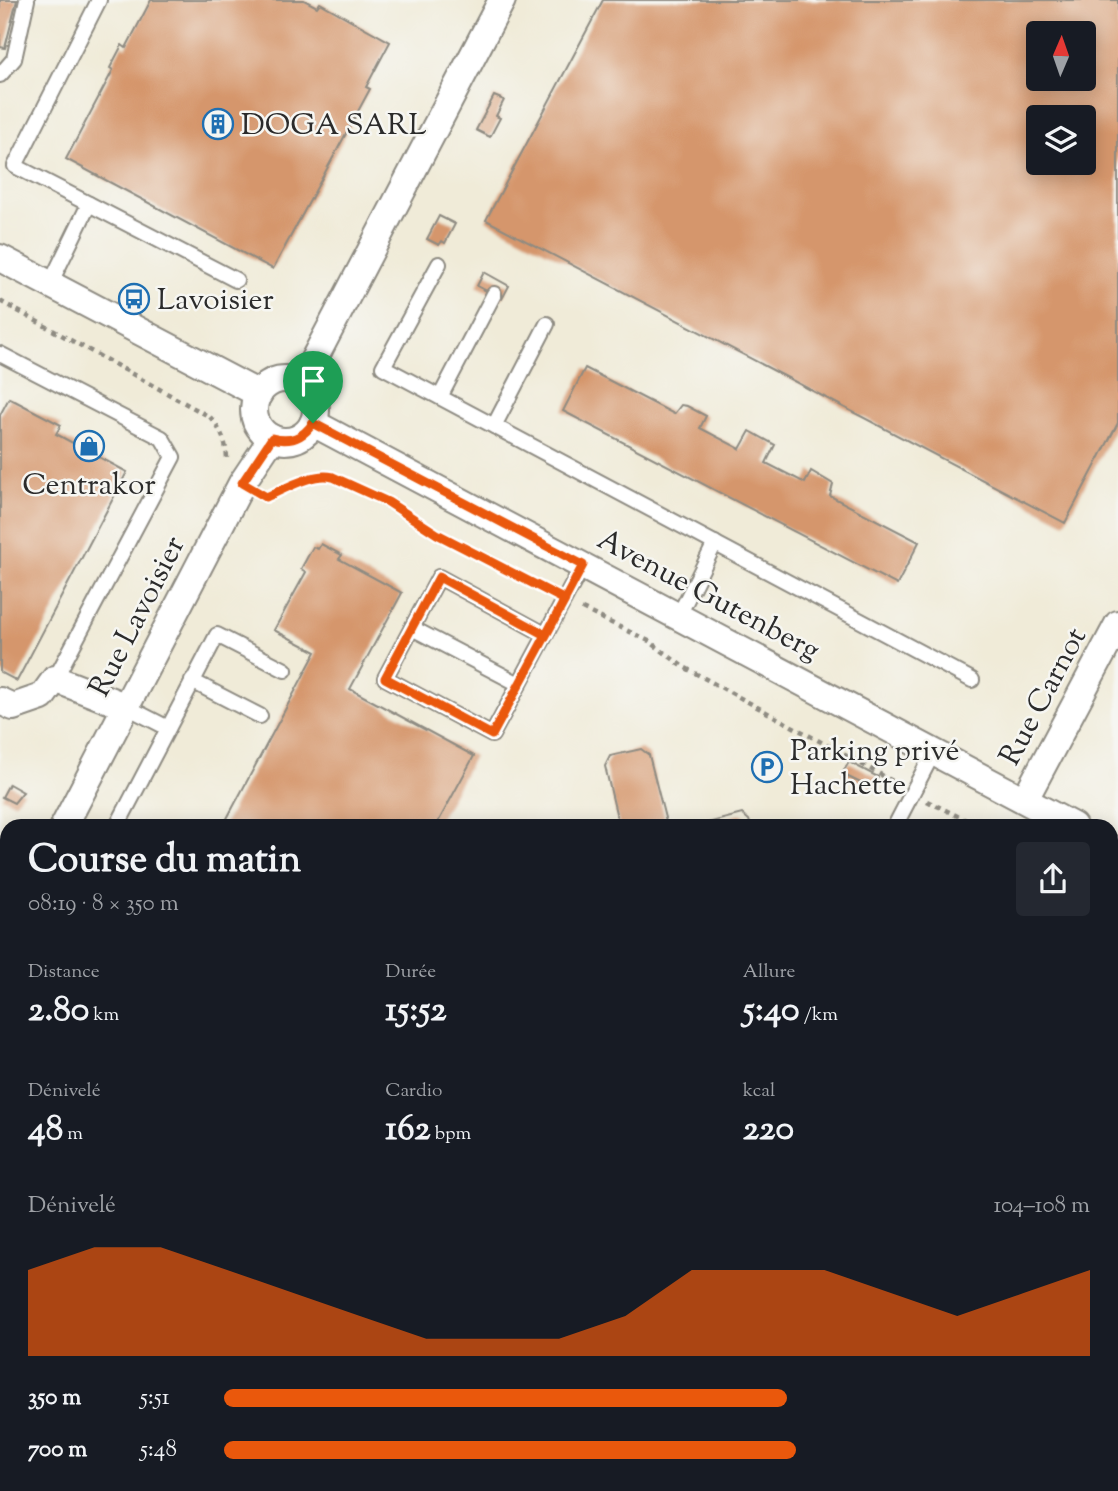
<!DOCTYPE html>
<html lang="fr">
<head>
<meta charset="utf-8">
<style>
	body { margin:0; font-family:"Sorts Mill Goudy",serif; background:#242831; color:#f1f3f6; height:100vh; display:flex; flex-direction:column; font-size:26px; white-space:nowrap }
	* { box-sizing:border-box; margin:0 }
	p { font-size:23px; color:#9ea1a6 }
	.icon { flex:none; width:38px; height:38px; fill:none; stroke:currentColor; stroke-width:2; stroke-linecap:round; stroke-linejoin:round }
	.map { position:relative; flex:1; overflow:hidden }
	.drawer { position:absolute; left:0px; top:819px; width:1118px; height:672px; display:flex; flex-direction:column; background:#171b24; border-radius:21px 21px 0 0; box-shadow:0 4px 18px #0003 }
	.drawer>* { flex:none }
	.needle { width:46px; rotate:2deg }
	.fabs { position:absolute; left:1026px; top:21px; display:grid; gap:14px }
	.fabs a { display:grid; place-items:center; width:70px; height:70px; border-radius:7px; background:#171b24; box-shadow:0 4px 18px #0003; font-size:35px }
	.pin { position:absolute; display:grid; place-items:center; width:60px; height:60px; color:#fff; margin:-72px -30px; border-radius:50% 50% 50% 0; rotate:-45deg; box-shadow:0 0 7px #0007 }
	.pin .icon { rotate:45deg }
	.round { display:grid; place-items:center; flex:none; width:74px; height:74px; border-radius:7px; background:#242831 }
	.headline { display:flex; align-items:center; justify-content:space-between; height:119px; padding:0 28px }
	h1 { font-size:38px; font-weight:700; line-height:52px }
	.metrics { display:grid; grid-template-columns:repeat(3,1fr); gap:10px; height:119px; padding:7px 28px }
	.metrics div { display:grid; align-content:center }
	.metrics b { font-size:35px; font-weight:700 }
	.metrics small { font-size:19px; font-weight:400 }
	.metrics p { font-size:19px }
	.chart { height:196px; padding:14px 28px }
	.chart p { display:flex; justify-content:space-between }
	.chart svg { width:100%; height:126px; margin-top:7px; fill:#ea580c; opacity:.7 }
	ul { padding:0 28px; list-style:none; font-size:23px }
	li { display:grid; grid-template-columns:112px 84px 1fr; align-items:center; height:52px }
	li i { height:18px; border-radius:9px; background:#ea580c }
	.map>svg:first-child { display:block }
	.building { fill:#d5966c; fill-rule:evenodd }
	.lines { fill:none; stroke-linecap:round; stroke-linejoin:round }
	.lane-casing { stroke:#8e8b82; stroke-width:18 }
	.street-casing { stroke:#8e8b82; stroke-width:30 }
	.path { stroke:#8e8b82; stroke-width:4.5; stroke-dasharray:5 5; stroke-linecap:butt }
	.lane { stroke:#fff; stroke-width:14 }
	.street { stroke:#fff; stroke-width:26 }
	.route-casing { stroke:#fff; stroke-width:14 }
	.route { stroke:#ea580c; stroke-width:9 }
	.labels { text-anchor:middle; stroke-width:5; stroke-linejoin:round; paint-order:stroke }
	.poi-label { font-size:30px; fill:#2b2b2b; stroke:#f6f6f2; text-anchor:start }
	.street-label { font-size:30px; fill:#2b2b2b; stroke:#f6f6f2 }
</style>
</head>
<body>
<div class="map">
<svg width="1118" height="1491" viewBox="0 0 1118 1491">
	<rect width="100%" height="100%" fill="#f6f6f2"/>
	<filter id="ink" filterUnits="userSpaceOnUse"><feTurbulence type="fractalNoise" baseFrequency=".0143" numOctaves="2"/><feDisplacementMap in="SourceGraphic" scale="14" xChannelSelector="R" yChannelSelector="G"/><feConvolveMatrix kernelMatrix="1 2 1 2 8 2 1 2 1" color-interpolation-filters="sRGB"/></filter>
	<filter id="wash" filterUnits="userSpaceOnUse"><feTurbulence type="fractalNoise" baseFrequency=".00686" numOctaves="4" result="noise"/><feDisplacementMap in="SourceGraphic" scale="28" xChannelSelector="R" yChannelSelector="G"/><feGaussianBlur stdDeviation="1.57" result="paint"/><feColorMatrix in="noise" values="0 0 0 0 0 0 0 0 0 0 0 0 0 0 0 0 0 1.4 0 .05"/><feComposite in="paint" operator="in"/></filter>
	<g filter="url(#wash)">
		<rect width="100%" height="100%" fill="#f0ebd8"/>
		<g id="blocks">
			<!-- building -->
			<g class="building">
				<path d="M0 0H17L5 48 0 47Z"/>
				<path d="M151 0H304L317 7 320 3 390 42 366 87 370 89 273 269 66 159 113 70 110 68 122 45 126 48Z"/>
				<path d="M603 0H1118V423L1065 523 486 220ZM1038 33H1083V79H1038ZM1038 117H1083V163H1038Z"/>
				<path d="M494 96 504 100 496 116 500 118 490 137 476 130Z"/>
				<path d="M439 216 455 224 445 243 442 241 439 245 427 239Z"/>
				<path d="M484 272 509 286 502 299 477 286Z"/>
				<path d="M585 368 674 414 681 405 687 406 706 416 700 428 740 449 750 431 775 445 766 463 805 483 811 471 833 484 830 496 919 542 897 585 563 411Z"/>
				<path d="M9 398 61 425 56 434 127 472 17 681 0 672V415Z"/>
				<path d="M321 544 342 555 339 559 402 593 350 689 474 756 436 826H223L316 652 274 630 306 572 301 569 313 547 318 549Z"/>
				<path d="M641 749 649 755 667 826H619L605 766 610 756Z"/>
				<path d="M849 762 878 777 873 789 842 774Z"/>
				<path d="M9 784 23 792 14 803 2 797Z"/>
				<path d="M742 814 749 820 751 826H696Z"/>
				<path d="M7 1167V1263L0 1275V1180Z"/>
				<path d="M1111 1192 1118 1197V1491H520L511 1484H1111Z"/>
				<path d="M0 1304 7 1308V1412L0 1409Z"/>
				<path d="M0 1468 7 1472V1484H25L32 1489 31 1491H17L0 1480Z"/>
			</g>
		</g>
	</g>
	<g filter="url(#ink)">
		<use href="#blocks" fill-opacity="0" stroke="#8e8b82" stroke-width="2"/>
		<g class="lines">
			<!-- lane casing -->
			<g class="lane-casing">
				<g id="lane">
					<path d="M0 75 14 59 27 0"/>
					<path d="M89 204 236 280"/>
					<path d="M439 264 383 367 972 680"/>
					<path d="M50 284 89 204 15 166 99 0"/>
					<path d="M0 354 162 438 173 457 55 679"/>
					<path d="M440 397 494 294"/>
					<path d="M494 426 547 324"/>
					<path d="M679 615 715 543"/>
					<path d="M412 628 519 684"/>
					<path d="M546 635 439 577 385 678 492 735 583 565"/>
					<path d="M192 681 260 716"/>
					<path d="M127 707 168 728"/>
					<path d="M117 826 217 635 285 670"/>
					<path d="M895 826 934 751"/>
					<path d="M1111 1116 1118 1120"/>
					<path d="M477 1491 482 1484"/>
				</g>
			</g>
			<!-- street casing -->
			<g class="street-casing">
				<g id="street">
					<path d="M0 258 259 394"/>
					<circle cx="285" cy="410" r="31"/>
					<path d="M301 384 502 0"/>
					<path d="M313 423 1073 826"/>
					<path d="M0 701 13 707 42 697 55 679 127 707"/>
					<path d="M1025 799 1118 624"/>
					<path d="M64 826 242 483 272 438"/>
					<path d="M1111 848 1118 851"/>
					<path d="M0 947 7 933"/>
				</g>
			</g>
			<!-- path -->
			<g class="path">
				<path d="M0 301 210 417C221 430 226 441 227 458"/>
				<path d="M263 495 266 497 324 475 333 477 388 502 437 534 549 592"/>
				<path d="M582 609 649 641 682 666 898 784"/>
				<path d="M927 801 978 826"/>
				<path d="M1111 896 1118 899"/>
			</g>
			<!-- lane -->
			<use href="#lane" class="lane"/>
			<!-- street -->
			<use href="#street" class="street"/>
		</g>
	</g>
	<g class="lines" filter="url(#ink)">
		<!-- route casing -->
		<g class="route-casing">
			<path id="route" d="M313 423C303 438 290 443 272 438L242 483 266 497C285 489 312 472 333 477L388 502 437 534 565 600 492 735 385 678 439 577 546 635 583 565 313 423"/>
		</g>
		<!-- route -->
		<use href="#route" class="route"/>
	</g>
	<!-- icons -->
	<defs>
		<g id="building-ring" transform="scale(1.575)"><circle r="9.5" fill="#f6f6f2" stroke="#1f6fb2" stroke-width="1.5"/><path d="M-4-6H4V6H1V3H-1V6H-4ZM-2.5-4.3h1.7v1.8h-1.7ZM.8-4.3h1.7v1.8H.8ZM-2.5-1h1.7V.8h-1.7ZM.8-1h1.7V.8H.8Z" fill="#1f6fb2"/></g>
		<g id="bus-ring" transform="scale(1.575)"><circle r="9.5" fill="#f6f6f2" stroke="#1f6fb2" stroke-width="1.5"/><path d="M-5-6H5V4H4V6H2V4H-2V6H-4V4H-5ZM-3.5-4V0h7V-4ZM-3.5 1.2v1.5H-2V1.2ZM2 1.2v1.5H3.5V1.2Z" fill="#1f6fb2"/></g>
		<g id="shop-ring" transform="scale(1.575)"><circle r="9.5" fill="#f6f6f2" stroke="#1f6fb2" stroke-width="1.5"/><path d="M-5-2.5h2.3a2.7 3.5 0 0 1 5.4 0H5L5.5 6h-11ZM-1.5-2.5h3a1.5 2.3 0 0 0-3 0Z" fill="#1f6fb2"/></g>
		<g id="parking-ring" transform="scale(1.575)"><circle r="9.5" fill="#f6f6f2" stroke="#1f6fb2" stroke-width="1.5"/><path d="M-3.5-5.5H1a3.5 3.5 0 0 1 0 7H-1V5.5H-3.5ZM-1-3.4V-.6H.8a1.4 1.4 0 0 0 0-2.8Z" fill="#1f6fb2"/></g>
	</defs>
	<g fill-rule="evenodd">
		<use href="#building-ring" x="218" y="124"/>
		<use href="#bus-ring" x="134" y="299"/>
		<use href="#shop-ring" x="89" y="446"/>
		<use href="#parking-ring" x="767" y="767"/>
	</g>
	<g class="labels">
		<!-- poi labels -->
		<g class="poi-label">
			<text x="241" y="134">DOGA SARL</text>
			<text x="157" y="309">Lavoisier</text>
			<text x="89" y="494" text-anchor="middle">Centrakor</text>
			<text x="790" y="760">Parking privé<tspan x="790" dy="34">Hachette</tspan></text>
		</g>
		<!-- street labels -->
		<g class="street-label">
			<text transform="translate(709 594) rotate(28)" y="10">Avenue Gutenberg</text>
			<text transform="translate(136 616) rotate(-63)" y="10">Rue Lavoisier</text>
			<text transform="translate(1042 696) rotate(-62)" y="10">Rue Carnot</text>
		</g>
	</g>
</svg>
<div class="fabs">
<a><svg class="needle" viewBox="-14 -14 28 28"><path d="M0-13l5 13h-10z" fill="#e53935"/><path d="M0 13l5-13h-10z" fill="#9ea1a6"/></svg></a>
<a><svg class="icon" aria-label="layers" viewBox="0 0 24 24"><path d="M12 4l9 5-9 5-9-5zM3 14l9 5 9-5"/></svg></a>
</div>
<div class="pin" style="left:313px;top:423px;background:#1e9e55"><svg class="icon" aria-label="arrive" viewBox="0 0 24 24"><path d="M6 21V4h12l-3 4 3 4H6"/></svg></div>
<section class="drawer">
<div class="headline"><div><h1>Course du matin</h1><p>08:19 · 8 × 350 m</p></div><a class="round"><svg class="icon" aria-label="share" viewBox="0 0 24 24"><path d="M12 15V3M7 8l5-5 5 5M5 13v7h14v-7"/></svg></a></div>
<div class="metrics">
<div><p>Distance</p><b>2.80<small> km</small></b></div>
<div><p>Durée</p><b>15:52</b></div>
<div><p>Allure</p><b>5:40<small> /km</small></b></div>
</div>
<div class="metrics">
<div><p>Dénivelé</p><b>48<small> m</small></b></div>
<div><p>Cardio</p><b>162<small> bpm</small></b></div>
<div><p>kcal</p><b>220</b></div>
</div>
<div class="chart"><p><span>Dénivelé</span>104–108 m</p>
<svg viewBox="0 0 160 44" preserveAspectRatio="none"><path d="M0 44V14L10 6L20 6L30 14L40 22L50 30L60 38L70 38L80 38L90 30L100 14L110 14L120 14L130 22L140 30L150 22L160 14V44z"/></svg>
</div>
<ul>
<li><b>350 m</b>5:51<i style="width:65%"></i></li>
<li><b>700 m</b>5:48<i style="width:66%"></i></li>
</ul>
</section>
</div>
</body>
</html>
